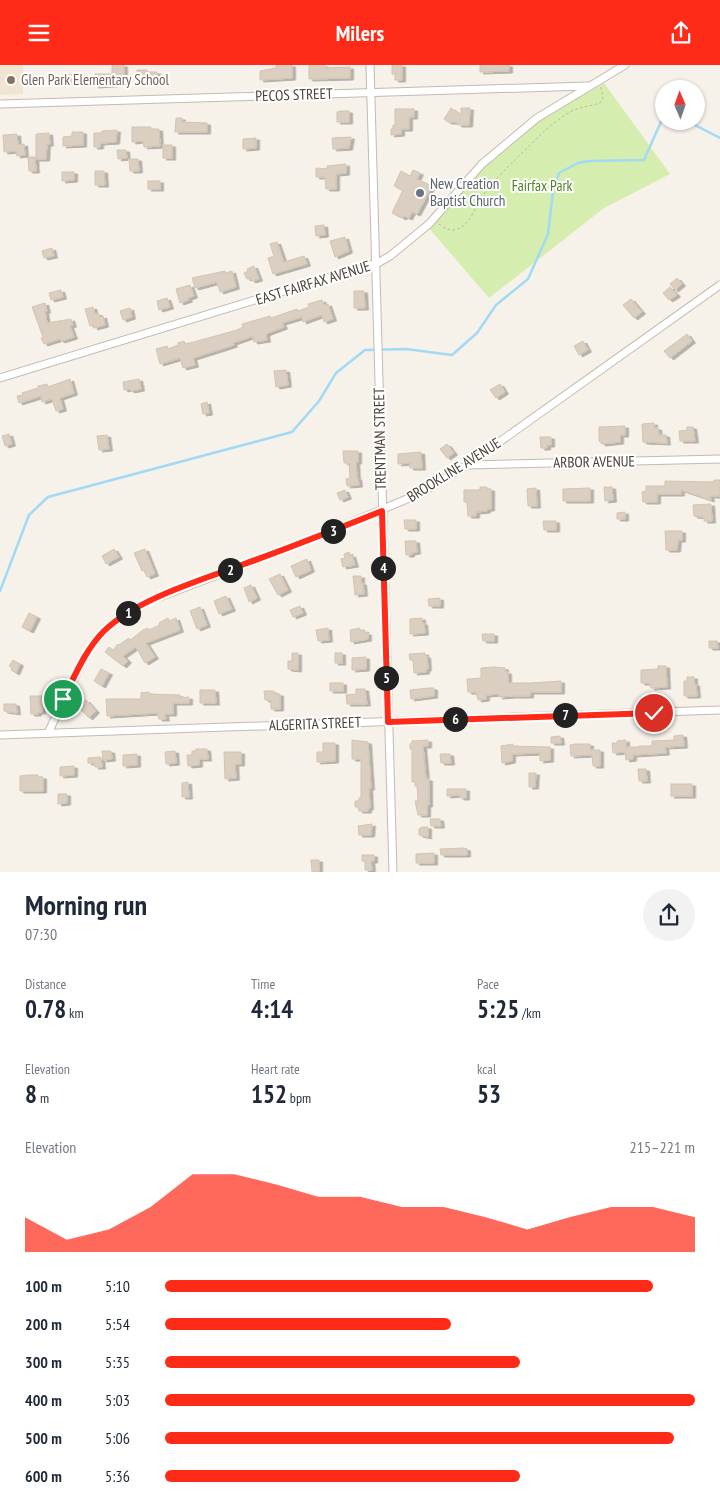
<!DOCTYPE html>
<html lang="en">
<head>
<meta charset="utf-8">
<style>
	body { margin:0; font-family:"PT Sans Narrow",sans-serif; background:#f2f2f3; color:#1f2937; height:100vh; display:flex; flex-direction:column; font-size:19px; white-space:nowrap }
	* { box-sizing:border-box; margin:0 }
	p { font-size:16px; color:#747a83 }
	.icon { flex:none; width:28px; height:28px; fill:none; stroke:currentColor; stroke-width:2; stroke-linecap:round; stroke-linejoin:round }
	.map { position:relative; height:807px; overflow:hidden }
	.details { display:flex; flex-direction:column; background:#fff; flex:1 }
	.details>* { flex:none }
	.needle { width:32px; rotate:358deg }
	.buttons { position:absolute; left:655px; top:15px; display:grid; gap:10px }
	.buttons a { display:grid; place-items:center; width:50px; height:50px; border-radius:50%; background:#fff; box-shadow:0 1px 4px #0004; font-size:25px }
	.pin { position:absolute; display:grid; place-items:center; width:42px; height:42px; color:#fff; margin:-21px; border:2px solid #fff; border-radius:50%; box-shadow:0 1px 5px #0007 }
	.km { position:absolute; width:25px; height:25px; margin:-12px; border-radius:50%; background:#222; color:#fff; font-size:14px; line-height:25px; text-align:center }
	.round { display:grid; place-items:center; flex:none; width:52px; height:52px; border-radius:26px; background:#f2f2f3 }
	.head { display:flex; align-items:center; justify-content:space-between; height:85px; padding:0 25px }
	h1 { font-size:28px; font-weight:700; line-height:38px }
	.metrics { display:grid; grid-template-columns:repeat(3,1fr); gap:8px; height:85px; padding:5px 25px }
	.metrics div { display:grid; align-content:center }
	.metrics b { font-size:25px; font-weight:700 }
	.metrics small { font-size:14px; font-weight:400 }
	.metrics p { font-size:14px }
	.chart { height:140px; padding:10px 25px }
	.chart p { display:flex; justify-content:space-between }
	.chart svg { width:100%; height:90px; margin-top:5px; fill:#ff2a17; opacity:.7 }
	ul { padding:0 25px; list-style:none; font-size:16px }
	li { display:grid; grid-template-columns:80px 60px 1fr; align-items:center; height:38px }
	li i { height:12px; border-radius:6px; background:#ff2a17 }
	header { display:flex; justify-content:space-between; align-items:center; height:65px; padding:0 25px; background:#ff2a17; color:#fff; font-size:22px; font-weight:700 }
	.map>svg:first-child { display:block }
	.education { fill:#f0e5d2 }
	.green { fill:#d5edaf }
	.lines { fill:none; stroke-linecap:round; stroke-linejoin:round }
	.stream { stroke:#a2daf6; stroke-width:2.5 }
	.building { fill:#dbcfc1; stroke:#d4c4b0; filter:url(#shadow) }
	.minor-casing { stroke:#c5bbae; stroke-width:9 }
	.path { stroke:#c5b39b; stroke-width:1; stroke-dasharray:2.5 2.5; stroke-linecap:butt }
	.minor { stroke:#fff; stroke-width:7 }
	.route-casing { stroke:#fff; stroke-width:10 }
	.route { stroke:#ff2a17; stroke-width:6 }
	.education-dot { fill:#8d6e63; stroke:#fff; stroke-width:2 }
	.worship-dot { fill:#6b7280; stroke:#fff; stroke-width:2 }
	.labels { text-anchor:middle; stroke-width:4; stroke-linejoin:round; paint-order:stroke }
	.education-label { font-size:15px; fill:#785e54; stroke:#fff; text-anchor:start }
	.street-label { font-size:15px; fill:#4a4137; stroke:#fff }
	.worship-label { font-size:15px; fill:#5b616d; stroke:#fff; text-anchor:start }
	.park-label { font-size:15px; fill:#4e8224; stroke:#fff }
</style>
</head>
<body>
<header><svg class="icon" aria-label="menu" viewBox="0 0 24 24"><path d="M4 6h16M4 12h16M4 18h16"/></svg>Milers<svg class="icon" aria-label="share" viewBox="0 0 24 24"><path d="M12 15V3M7 8l5-5 5 5M5 13v7h14v-7"/></svg></header>
<div class="map">
<svg width="720" height="807" viewBox="0 0 720 807">
	<defs>
		<filter id="shadow"><feDropShadow dx="3.5" dy="2" stdDeviation="0" flood-color="#0004"/></filter>
	</defs>
	<rect width="100%" height="100%" fill="#f6f1e9"/>
	<!-- education -->
	<path class="education" d="M0 0H23V29L0 30Z"/>
	<!-- green -->
	<path class="green" d="M604 18 670 109 604 143 489 233 428 162 495 89 538 56Z"/>
	<g class="lines">
		<!-- stream -->
		<g class="stream">
			<path d="M687 56 720 73"/>
			<path d="M0 526 29 450 48 432 292 367 319 336 336 308 365 285 406 284 452 290 477 268 496 240 528 214 548 169 553 126 559 108 578 98 589 96 644 95 664 50"/>
		</g>
	</g>
	<!-- building -->
	<g class="building">
		<path d="M112 0H124V19L95 21V9H112Z"/>
		<path d="M276 0H292V13L260 15V6L276 3Z"/>
		<path d="M309 0H325V3L350 2V13L309 14Z"/>
		<path d="M392 0H402V15H395V9H392Z"/>
		<path d="M480 0H509V6L480 7Z"/>
		<path d="M137 5H147V7H157L158 18 147 19V13H137Z"/>
		<path d="M82 9V19L65 18V10Z"/>
		<path d="M451 43 461 50V43H470L469 60H458V57H448L444 54Z"/>
		<path d="M395 44H414V52H409V64H401V69L391 70V64H393V60H395Z"/>
		<path d="M340 46H349V57H337V47Z"/>
		<path d="M176 53H182V57L207 58V67H175Z"/>
		<path d="M132 62H151V64H159L160 81 144 82 143 76 132 77Z"/>
		<path d="M117 65 116 77 100 78V82H94V68H102V66Z"/>
		<path d="M72 67H83V80L63 81V72L72 71Z"/>
		<path d="M49 68 50 79H47L46 94H36V69Z"/>
		<path d="M17 69 18 80 24 79 25 90 17 91 16 86 4 87 3 70Z"/>
		<path d="M351 72 349 83 333 84 332 73Z"/>
		<path d="M256 73V83L243 84V74Z"/>
		<rect x="163" y="80" width="9" height="13"/>
		<path d="M117 85H126L127 93 118 94Z"/>
		<path d="M28 92H35L36 106H29Z"/>
		<path d="M129 94H138L139 106H130Z"/>
		<path d="M346 99V108L336 109V124H326L325 112H316V103L327 104V101Z"/>
		<path d="M413 105 420 108 417 114 432 121 417 149 412 147 409 153 404 151 403 153 392 148 403 125 394 121 401 106 410 111Z"/>
		<path d="M95 106H104L105 120H95Z"/>
		<path d="M62 107H74V115L62 116Z"/>
		<rect x="148" y="116" width="12" height="8"/>
		<path d="M324 160 325 170 316 171 315 161Z"/>
		<path d="M345 172 349 186 335 192 330 176Z"/>
		<path d="M277 177 284 197 304 191 307 199 273 209 268 193 274 191 270 179Z"/>
		<path d="M52 183 54 191 44 193 42 186Z"/>
		<path d="M254 201 259 214 252 216 250 213 247 214 244 208 248 206 247 204Z"/>
		<path d="M225 206 226 208 232 206 236 222 220 227 217 217 195 223 192 213Z"/>
		<path d="M677 213 682 219 675 225 670 219Z"/>
		<path d="M190 220 194 231 188 233 189 235 180 238 176 224Z"/>
		<path d="M670 222 677 230 669 235 663 228Z"/>
		<path d="M61 225 63 232 51 235 49 228Z"/>
		<path d="M354 226H364L365 243H354Z"/>
		<path d="M167 233 170 242 159 245 157 236Z"/>
		<path d="M631 234 642 247 634 253 623 240Z"/>
		<path d="M322 235 324 240 328 239 333 254 324 257 322 250 303 257 302 252 282 258 284 262 268 268 266 270 267 275 254 277 253 271 233 278 234 280 228 282 193 293 195 300 183 303 180 293 160 299 156 284 167 281 168 284 178 280V278L184 276 185 279 190 278 237 265 243 262 242 259 270 251 271 253 297 244 298 246 309 242 308 239Z"/>
		<path d="M45 238 47 246H45L47 258 71 254 73 260 70 261 74 272 61 276 60 274 44 279 41 273 43 272 32 242Z"/>
		<path d="M93 242 95 249 98 248 100 252 103 251 105 260 94 263V260L90 261 85 244Z"/>
		<path d="M130 243 132 252 123 255 120 246Z"/>
		<path d="M687 269 692 276 670 293 664 286Z"/>
		<path d="M583 276 588 285 579 290 574 281Z"/>
		<path d="M286 305 288 320 276 322 274 306Z"/>
		<path d="M70 314 74 328 60 333 63 344 56 346 52 334 42 337 41 331 19 338 17 331 23 330 22 328 38 323V321L47 319 48 322Z"/>
		<path d="M139 314 141 324 131 326 130 324 124 325 123 317Z"/>
		<path d="M500 319 505 327 496 333 490 325Z"/>
		<path d="M207 337 209 348 203 349 201 339Z"/>
		<path d="M654 358V363H658L659 370H666L667 378 643 377 642 359Z"/>
		<path d="M625 361V370H620V377L602 379 599 376V362Z"/>
		<path d="M687 362H693L695 376H680L679 366 687 365Z"/>
		<path d="M9 369 12 379 5 381 2 371Z"/>
		<path d="M107 370 109 384 99 385 97 371Z"/>
		<path d="M540 372H551V380H547V383H541Z"/>
		<path d="M447 379 454 388 447 393 440 384Z"/>
		<path d="M343 386H358V397H356L357 413H358L359 420 347 421 346 414 350 413 349 398H344Z"/>
		<path d="M421 387 422 403H410V398L398 399V389Z"/>
		<path d="M714 415H720V431H710L711 435 681 425V429H657V437H643L642 427 646 426V421H665V416L714 417Z"/>
		<path d="M480 422H487V424H491V444H487V446L476 447V451H468L467 437H464V425H480Z"/>
		<path d="M604 422H612L613 435 605 436Z"/>
		<path d="M536 423 537 441H528L527 424Z"/>
		<path d="M590 423V436H563V424Z"/>
		<path d="M345 425 348 432 340 435 337 428Z"/>
		<path d="M711 439 712 456H704V452L694 451 693 440Z"/>
		<path d="M625 447V454H617V448Z"/>
		<path d="M404 455H416V464H405Z"/>
		<path d="M543 456H556V465H544Z"/>
		<path d="M665 466H682V475H678L677 485H666Z"/>
		<path d="M405 476H416L417 487 411 488V490H406Z"/>
		<path d="M114 484 119 492 106 499 102 491Z"/>
		<path d="M145 484 155 509 147 512 144 505 142 506 134 488Z"/>
		<path d="M349 487 350 491 352 490 355 500 343 502 341 494 345 493 344 489Z"/>
		<path d="M307 494 311 505 296 512 291 501Z"/>
		<path d="M280 509 288 525 278 530 269 514Z"/>
		<path d="M353 511H361V518H363L364 529 355 530Z"/>
		<path d="M251 520 257 533 249 537 244 523Z"/>
		<path d="M226 531 232 544 219 549 214 536Z"/>
		<path d="M440 533V541H429L428 534Z"/>
		<path d="M300 541 303 548 293 552 290 545Z"/>
		<path d="M200 542 207 560 197 564 190 546Z"/>
		<path d="M29 548 37 552 30 566 22 562Z"/>
		<path d="M168 553 169 556 176 553 180 565 146 578 155 592 145 598 136 582 123 591 128 596 123 601 105 587 109 582 113 585 118 579 119 580 129 573 130 575 143 565 148 563 149 565 160 560 159 558Z"/>
		<path d="M422 553V558H424L425 568 410 569V554Z"/>
		<path d="M328 563 329 575 318 576 316 565Z"/>
		<path d="M360 563V566L365 565V568H368V574L351 577 350 565Z"/>
		<path d="M482 569H494V576H483Z"/>
		<path d="M709 576H717L718 583H709Z"/>
		<path d="M292 588H298V605L288 604V596H292Z"/>
		<rect x="335" y="588" width="7" height="10"/>
		<path d="M425 588V591H427L428 604H426V607L414 608 413 595H410L409 589Z"/>
		<path d="M366 592V604L352 605V593Z"/>
		<path d="M13 595 20 599 16 608 11 605 12 603 9 601Z"/>
		<path d="M658 601H666L667 622 651 623 650 618H641V605L658 604Z"/>
		<path d="M494 602 505 603V607H508V618H530L561 616V627H530V631H512L499 632V629L486 630V634L478 635 476 627H468L467 614 481 613V603Z"/>
		<path d="M101 604 109 608 102 621 94 616Z"/>
		<path d="M687 612H694V619H696L697 631H684V616H687Z"/>
		<rect x="330" y="618" width="13" height="8"/>
		<path d="M429 623H434V631L411 634 410 625Z"/>
		<path d="M356 624H365L367 639H347L346 630 356 629Z"/>
		<path d="M200 625H215L216 638H200Z"/>
		<path d="M264 626H274V629H280V644H271V635H265Z"/>
		<path d="M149 627V629L180 630V633L189 632V638H173V649H165L166 654H159L157 648 107 651 106 634H141V628Z"/>
		<path d="M30 631H42V647H38V649H31Z"/>
		<path d="M86 635 96 646 89 653 78 642Z"/>
		<path d="M4 639H16L17 648 4 646Z"/>
		<path d="M683 670 684 681 665 682 666 688 633 690V694L626 695 625 687 613 688 612 678H617V676L626 675V682H639V681H652V676L674 675V671Z"/>
		<path d="M560 671 561 678H551V672Z"/>
		<path d="M352 675 368 677 371 723H369L370 743H368V746H359L358 742H355V736H359V733H361V694H352Z"/>
		<path d="M428 675V681H423L426 714H429V740H427V750H418L415 736H418L417 721H415V717H412V684H410V679L412 678V676Z"/>
		<path d="M323 678H335V696L317 697V687H323Z"/>
		<path d="M513 679V681L550 682V695L540 696V688L512 689V696L502 698 501 681Z"/>
		<path d="M575 679H590V685H600V701H593L592 690 571 691 570 680Z"/>
		<path d="M196 684H207L208 694H199V700L188 701 187 690H192V686H196Z"/>
		<path d="M102 686H111L112 694 103 695Z"/>
		<path d="M175 686 176 698 166 699 165 687Z"/>
		<path d="M224 687H241V699H235L236 713 225 714Z"/>
		<path d="M137 689V700L123 701V690Z"/>
		<path d="M440 689H450L451 698H441Z"/>
		<path d="M101 692 102 702H95V698H88V693Z"/>
		<path d="M74 701V710L60 711V702Z"/>
		<path d="M638 704H646L647 716H639Z"/>
		<path d="M529 708H536L535 722H529Z"/>
		<path d="M27 710H38V712H43V726H20V711Z"/>
		<path d="M188 717 189 732H182V718Z"/>
		<rect x="671" y="719" width="21" height="12"/>
		<path d="M447 724H466V733H460V730L447 731Z"/>
		<path d="M58 729H67V738L58 739Z"/>
		<path d="M430 754H440L441 761H431Z"/>
		<path d="M372 759 371 770H359L358 761Z"/>
		<path d="M422 762H428V772L419 770V764Z"/>
		<path d="M464 783 467 784V790H441L440 784Z"/>
		<path d="M434 788V798H416V789Z"/>
		<path d="M362 790H374V796H371L372 805H365V796H362Z"/>
		<path d="M311 795H319V807H312Z"/>
	</g>
	<g class="lines">
		<!-- minor casing -->
		<g class="minor-casing">
			<g id="minor">
				<path d="M370 0 393 807"/>
				<path d="M0 39 587 21"/>
				<path d="M0 313 369 200 376 199 390 191 429 159 482 99 537 53 625 0"/>
				<path d="M467 400 720 394"/>
				<path d="M48 668 85 591 95 576 115 556 149 536 317 472 421 428 467 400 720 220"/>
				<path d="M0 670 720 645"/>
			</g>
		</g>
		<!-- path -->
		<path class="path" d="M439 159C446 165 455 168 463 161 472 154 477 139 484 129 497 112 511 99 526 84 540 70 553 57 570 47 580 42 590 41 600 38L603 33 601 22"/>
		<!-- minor -->
		<use href="#minor" class="minor"/>
	</g>
	<g class="lines">
		<!-- route casing -->
		<g class="route-casing">
			<path id="route" d="M63 634C75 611 85 585 104 566 138 533 202 515 247 498 292 482 337 464 382 446L388 657 654 648"/>
		</g>
		<!-- route -->
		<use href="#route" class="route"/>
	</g>
	<!-- markers -->
	<circle class="education-dot" cx="11" cy="15" r="5"/>
	<circle class="worship-dot" cx="420" cy="128" r="5"/>
	<g class="labels">
		<!-- education labels -->
		<g class="education-label">
			<text x="21" y="20">Glen Park Elementary School</text>
		</g>
		<!-- street labels -->
		<g class="street-label">
			<text transform="translate(294 30) rotate(-2)" y="5">PECOS STREET</text>
			<text transform="translate(313 218) rotate(-17)" y="5">EAST FAIRFAX AVENUE</text>
			<text transform="translate(380 374) rotate(-91)" y="5">TRENTMAN STREET</text>
			<text transform="translate(594 397) rotate(-1)" y="5">ARBOR AVENUE</text>
			<text transform="translate(454 405) rotate(-32)" y="5">BROOKLINE AVENUE</text>
			<text transform="translate(315 659) rotate(-2)" y="5">ALGERITA STREET</text>
		</g>
		<!-- worship labels -->
		<g class="worship-label">
			<text x="430" y="124">New Creation<tspan x="430" dy="17">Baptist Church</tspan></text>
		</g>
		<!-- park labels -->
		<g class="park-label">
			<text x="542" y="126">Fairfax Park</text>
		</g>
	</g>
</svg>
<div class="buttons">
<a><svg class="needle" viewBox="-14 -14 28 28"><path d="M0-13l5 13h-10z" fill="#e53935"/><path d="M0 13l5-13h-10z" fill="#747a83"/></svg></a>
</div>
<div class="pin" style="left:63px;top:634px;background:#1e9e55"><svg class="icon" aria-label="arrive" viewBox="0 0 24 24"><path d="M6 21V4h12l-3 4 3 4H6"/></svg></div>
<div class="pin" style="left:654px;top:648px;background:#d93025"><svg class="icon" aria-label="check" viewBox="0 0 24 24"><path d="M5 12l5 5 9-10"/></svg></div>
<b class="km" style="left:128px;top:548px">1</b>
<b class="km" style="left:230px;top:505px">2</b>
<b class="km" style="left:333px;top:466px">3</b>
<b class="km" style="left:383px;top:503px">4</b>
<b class="km" style="left:386px;top:613px">5</b>
<b class="km" style="left:455px;top:654px">6</b>
<b class="km" style="left:565px;top:650px">7</b>
</div>
<section class="details">
<div class="head"><div><h1>Morning run</h1><p>07:30</p></div><a class="round"><svg class="icon" aria-label="share" viewBox="0 0 24 24"><path d="M12 15V3M7 8l5-5 5 5M5 13v7h14v-7"/></svg></a></div>
<div class="metrics">
<div><p>Distance</p><b>0.78<small> km</small></b></div>
<div><p>Time</p><b>4:14</b></div>
<div><p>Pace</p><b>5:25<small> /km</small></b></div>
</div>
<div class="metrics">
<div><p>Elevation</p><b>8<small> m</small></b></div>
<div><p>Heart rate</p><b>152<small> bpm</small></b></div>
<div><p>kcal</p><b>53</b></div>
</div>
<div class="chart"><p><span>Elevation</span>215–221 m</p>
<svg viewBox="0 0 160 44" preserveAspectRatio="none"><path d="M0 44V27L10 38L20 33L30 22L40 6L50 6L60 11L70 17L80 17L90 22L100 22L110 27L120 33L130 27L140 22L150 22L160 27V44z"/></svg>
</div>
<ul>
<li><b>100 m</b>5:10<i style="width:92%"></i></li>
<li><b>200 m</b>5:54<i style="width:54%"></i></li>
<li><b>300 m</b>5:35<i style="width:67%"></i></li>
<li><b>400 m</b>5:03<i style="width:100%"></i></li>
<li><b>500 m</b>5:06<i style="width:96%"></i></li>
<li><b>600 m</b>5:36<i style="width:67%"></i></li>
</ul>
</section>
</body>
</html>
